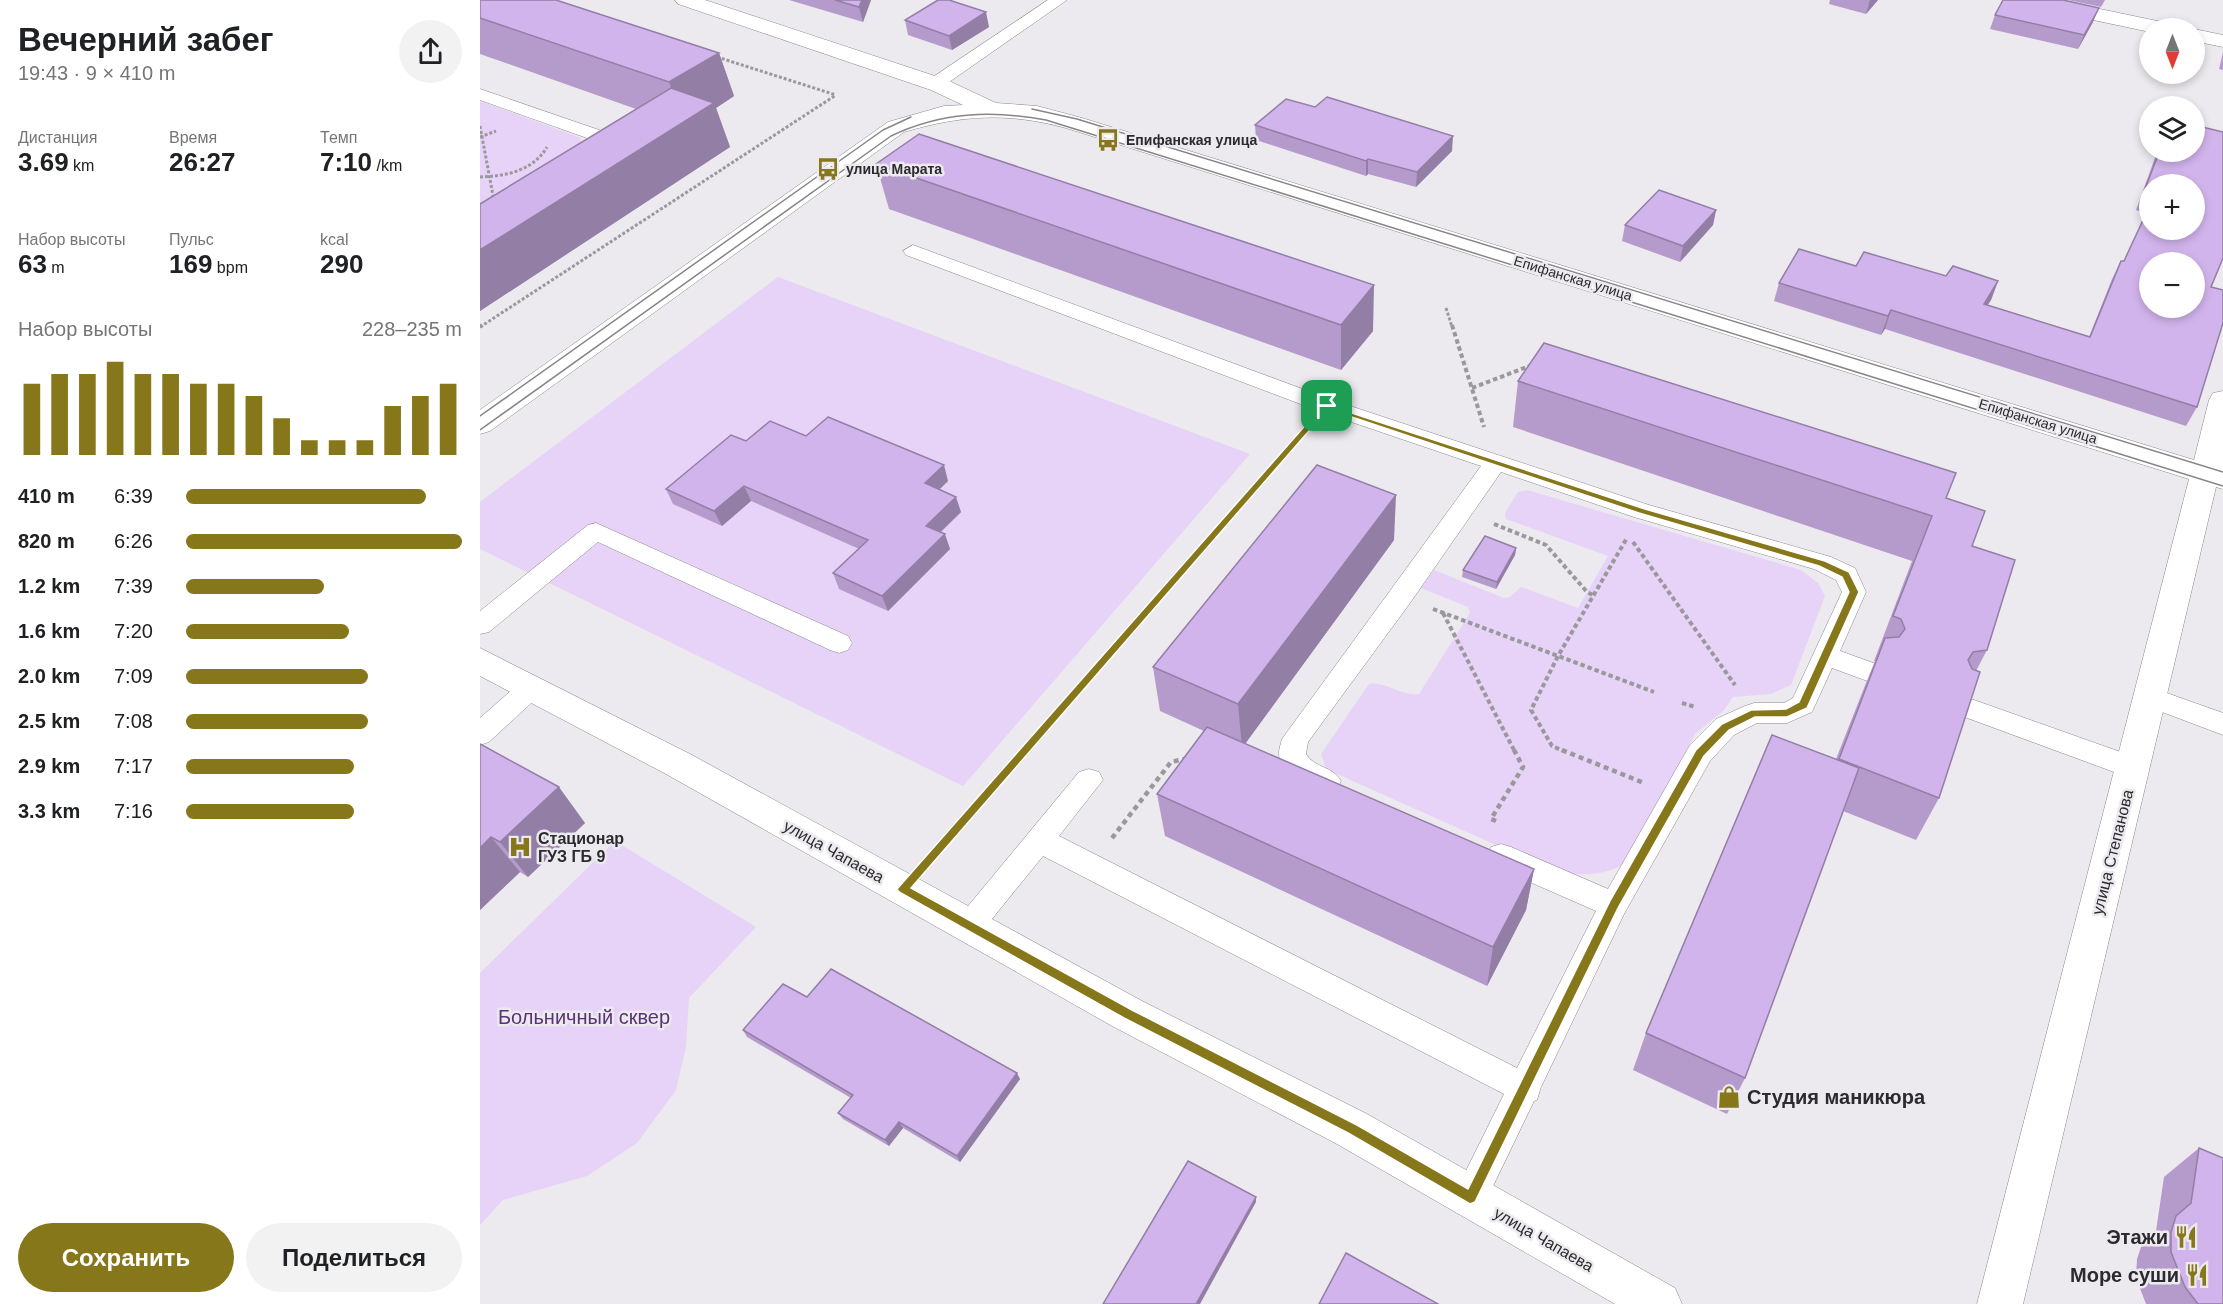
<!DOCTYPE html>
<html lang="ru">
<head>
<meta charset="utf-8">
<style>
	body { margin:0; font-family:Arial,sans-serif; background:#f2f2f2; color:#202124; height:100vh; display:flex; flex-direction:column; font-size:22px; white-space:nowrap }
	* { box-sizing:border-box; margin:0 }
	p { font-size:20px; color:#757577 }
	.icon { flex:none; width:33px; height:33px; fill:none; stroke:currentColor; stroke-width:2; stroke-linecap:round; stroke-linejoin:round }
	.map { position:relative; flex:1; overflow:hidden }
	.details { display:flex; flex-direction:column; background:#fff; width:480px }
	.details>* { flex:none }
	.needle { width:39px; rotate:180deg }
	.fabs { position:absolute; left:1659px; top:18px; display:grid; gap:12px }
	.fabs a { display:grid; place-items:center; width:66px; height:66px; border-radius:50%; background:#fff; box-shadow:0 3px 9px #0003; font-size:30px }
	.pin { position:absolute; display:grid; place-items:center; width:51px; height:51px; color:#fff; margin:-26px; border-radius:12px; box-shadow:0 3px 9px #0006 }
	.round { display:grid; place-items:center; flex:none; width:63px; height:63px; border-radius:32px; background:#f2f2f2 }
	.overview { display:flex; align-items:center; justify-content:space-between; height:102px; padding:0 18px }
	h1 { font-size:33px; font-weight:800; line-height:45px }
	.stats { display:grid; grid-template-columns:repeat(3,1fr); gap:9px; height:102px; padding:6px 18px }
	.stats div { display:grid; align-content:center }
	.stats b { font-size:26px; font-weight:800 }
	.stats small { font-size:16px; font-weight:400 }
	.stats p { font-size:16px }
	.chart { height:168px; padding:12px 18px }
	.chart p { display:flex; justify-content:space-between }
	.chart svg { width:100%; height:108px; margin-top:6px; stroke:#87771b; stroke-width:6 }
	.primary-button { display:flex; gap:12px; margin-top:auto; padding:12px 18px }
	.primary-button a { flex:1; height:69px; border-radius:36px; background:#87771b; color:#fff; font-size:24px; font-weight:800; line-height:69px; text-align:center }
	.primary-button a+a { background:#f2f2f2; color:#202124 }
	ul { padding:0 18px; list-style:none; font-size:20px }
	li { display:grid; grid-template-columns:96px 72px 1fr; align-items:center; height:45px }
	li i { height:15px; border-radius:8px; background:#87771b }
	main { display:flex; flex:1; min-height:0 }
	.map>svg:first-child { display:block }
	.green { fill:#e6d3f7; fill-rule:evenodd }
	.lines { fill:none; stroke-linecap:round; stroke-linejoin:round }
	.service-casing { stroke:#8a888d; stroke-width:1 }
	.minor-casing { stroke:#8a888d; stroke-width:1 }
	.secondary-casing { stroke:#8a888d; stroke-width:1 }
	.path-far2 { stroke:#9a989c; stroke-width:3; stroke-dasharray:3 2; stroke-linecap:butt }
	.path-far1 { stroke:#9a989c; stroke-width:4; stroke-dasharray:4.5 3; stroke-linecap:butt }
	.path { stroke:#9a989c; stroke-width:4.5; stroke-dasharray:5 4; stroke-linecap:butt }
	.service { fill:#fff; fill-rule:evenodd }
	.minor { fill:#fff; fill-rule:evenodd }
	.secondary { fill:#fff; fill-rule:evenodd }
	.tram { stroke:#878589; stroke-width:1.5 }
	.wall { fill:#b59bcb; fill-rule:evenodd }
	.shaded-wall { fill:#937ea5 }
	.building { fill:#d2b4ec; stroke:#937ea5; stroke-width:1.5; fill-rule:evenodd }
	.route { fill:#87771b; stroke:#fff; stroke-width:1.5; fill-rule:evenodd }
	.labels { text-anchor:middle; stroke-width:5; stroke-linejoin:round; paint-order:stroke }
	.far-poi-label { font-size:14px; font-weight:bold; fill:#2b2a2c; stroke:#ece9ef; text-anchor:start }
	.far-street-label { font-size:14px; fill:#2b2a2c; stroke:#ece9ef }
	.poi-label { font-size:16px; font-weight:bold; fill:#2b2a2c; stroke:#ece9ef; text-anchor:start }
	.street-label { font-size:16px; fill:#2b2a2c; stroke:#ece9ef }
	.near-park-label { font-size:20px; fill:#5a3376; stroke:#ece9ef }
	.near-poi-label { font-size:20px; font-weight:bold; fill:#2b2a2c; stroke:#ece9ef; text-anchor:end }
</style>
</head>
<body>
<main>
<section class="details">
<div class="overview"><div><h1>Вечерний забег</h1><p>19:43 · 9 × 410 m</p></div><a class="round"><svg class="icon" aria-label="share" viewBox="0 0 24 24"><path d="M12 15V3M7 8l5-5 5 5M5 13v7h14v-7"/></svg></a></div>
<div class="stats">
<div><p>Дистанция</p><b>3.69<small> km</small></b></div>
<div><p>Время</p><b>26:27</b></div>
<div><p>Темп</p><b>7:10<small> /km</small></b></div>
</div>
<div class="stats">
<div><p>Набор высоты</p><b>63<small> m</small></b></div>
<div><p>Пульс</p><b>169<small> bpm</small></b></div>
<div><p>kcal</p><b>290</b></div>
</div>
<div class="chart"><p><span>Набор высоты</span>228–235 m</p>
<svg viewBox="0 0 160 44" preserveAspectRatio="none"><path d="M5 44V15M15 44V11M25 44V11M35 44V6M45 44V11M55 44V11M65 44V15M75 44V15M85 44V20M95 44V29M105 44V38M115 44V38M125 44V38M135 44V24M145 44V20M155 44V15"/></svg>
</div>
<ul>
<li><b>410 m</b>6:39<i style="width:87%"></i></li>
<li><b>820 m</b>6:26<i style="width:100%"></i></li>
<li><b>1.2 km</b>7:39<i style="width:50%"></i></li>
<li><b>1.6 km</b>7:20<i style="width:59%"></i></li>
<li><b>2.0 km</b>7:09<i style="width:66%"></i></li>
<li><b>2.5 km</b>7:08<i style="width:66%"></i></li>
<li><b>2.9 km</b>7:17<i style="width:61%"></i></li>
<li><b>3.3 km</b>7:16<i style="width:61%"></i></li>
</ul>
<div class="primary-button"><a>Сохранить</a><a>Поделиться</a></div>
</section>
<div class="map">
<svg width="1743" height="1304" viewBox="0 0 1743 1304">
	<rect width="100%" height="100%" fill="#ece9ef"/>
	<!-- green -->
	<g class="green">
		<path d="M0 101 99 137 104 145 0 213Z"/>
		<path d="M298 277 770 454 483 786 0 549V502ZM296 437 332 452 469 550 394 556 271 501 242 526Z"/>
		<path d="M1047 490 1321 570 1338 583 1345 596 1311 685 1291 694 1253 697 1244 710 1215 734 1150 861C1125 876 1104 876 1076 872L846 769 841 754 889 684C907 681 921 697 939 694L990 613 988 607 941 588 954 570 1024 598 1030 597 1041 587 1098 608 1128 556 1026 519 1025 513 1038 492Z"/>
		<path d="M135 841 276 927 209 998 206 1047 196 1090 157 1143 107 1176 23 1200 0 1225V973Z"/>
	</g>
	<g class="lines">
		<!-- service casing -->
		<g class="service-casing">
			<g id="service">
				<path d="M568 0H587L462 87H450L447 83 450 79Z"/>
				<path d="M0 89 122 131 126 144C119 157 112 168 96 164L93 160C99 151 109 151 107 138L0 100Z"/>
				<path d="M433 245 855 401 1169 505 1351 557 1375 568 1386 592 1360 651 1399 665 1403 672 1399 679 1390 682 1352 668 1332 712 1307 723H1277L1254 735 1230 761 1144 914 1061 1087 1057 1100 1054 1101 1002 1209 990 1214 978 1209 973 1197 1024 1094 563 856 499 935 489 939 479 935 474 926 479 917 599 772 609 769 619 772 623 780 579 836 1037 1068 1116 911 1011 865 1007 856 1011 847 1021 844 1031 847 1128 889 1210 745 1236 719 1265 706 1274 703H1304L1313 698 1362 592 1356 580 1334 569 1154 517 1021 472 930 603 828 742 826 754C834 768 853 766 861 781L857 789C837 796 799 777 799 753 799 749 801 743 802 739L1001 466 839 411 426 255 423 251Z"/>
				<path d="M116 523 368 636 372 643 368 650 359 653 350 650 118 542 9 632 0 634V611L108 525Z"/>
				<path d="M52 677 61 680 65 687 61 694 9 742 0 745V718L43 680Z"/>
				<path d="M1670 687 1743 713V735L1661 704 1657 697 1661 690Z"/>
				<path d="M1480 695 1663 760 1667 768 1663 776 1653 779 1471 712 1467 705 1471 698Z"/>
			</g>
		</g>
		<!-- minor casing -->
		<g class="minor-casing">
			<g id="minor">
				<path d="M195 0H225L467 80 516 103 557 106 602 118 1714 460 1729 400 1733 393 1743 391V489L1736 487 1543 1304H1497L1709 479 586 128C527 112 482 115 424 132L10 431 0 434V410L408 122 464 106 483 105 451 90 198 4Z"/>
				<path d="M0 648 210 754 662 1001 887 1114 1195 1288 1202 1304H1135L857 1144 634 1027 186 774 0 676Z"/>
			</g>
		</g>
		<!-- secondary casing -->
		<g class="secondary-casing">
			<g id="secondary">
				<path d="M1537 0H1577L1682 22 1689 24 1693 28H1670V32L1547 6 1540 4Z"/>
				<path d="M1714 29 1743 35V47L1714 41Z"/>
			</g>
		</g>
		<!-- path-far2 -->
		<g class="path-far2">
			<path d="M237 57 356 95"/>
			<path d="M0 126 14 201"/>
			<path d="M0 137 16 131"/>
			<path d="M0 177C26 176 53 171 67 147"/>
			<path d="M966 308 972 327"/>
			<path d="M0 327 356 95"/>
		</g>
		<!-- path-far1 -->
		<g class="path-far1">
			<path d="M972 325 1004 427"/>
			<path d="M0 327 2 325"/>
			<path d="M992 388 1052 365"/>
			<path d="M1014 524 1066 545 1107 592 1113 595"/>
			<path d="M1153 542 1255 685"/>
			<path d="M953 609 1174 692"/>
			<path d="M963 613 1035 752"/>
			<path d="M1202 703 1215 707"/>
			<path d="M543 752 824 431"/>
			<path d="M1086 752 1072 746 1051 710 1078 656 1147 538"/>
		</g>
		<!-- path -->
		<g class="path">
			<path d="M1082 750 1164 783"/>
			<path d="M1016 821 1011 819 1043 767 1034 750"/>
			<path d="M632 838 691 762 709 758"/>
			<path d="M449 859 544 750"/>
		</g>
		<!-- service -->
		<use href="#service" class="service"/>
		<!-- minor -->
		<use href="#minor" class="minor"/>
		<!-- secondary -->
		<use href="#secondary" class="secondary"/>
		<!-- tram -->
		<g class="tram">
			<path d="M552 109 597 119 1743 472"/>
			<path d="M0 416 403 130 431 117"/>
			<path d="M0 430 411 136C461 112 512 110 566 120L1743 486"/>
		</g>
	</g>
	<!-- wall -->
	<g class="wall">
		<path d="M0 0 239 53 254 96 236 108 250 147 0 311V204L156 109 0 54Z"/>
		<path d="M309 0H391L383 22Z"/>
		<path d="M1350 0H1398L1386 14 1349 4Z"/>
		<path d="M1588 0H1625L1621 7Z"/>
		<path d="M1515 15 1613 22 1598 49 1510 29Z"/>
		<path d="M425 20 509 27 472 50 428 35Z"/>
		<path d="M1743 52V70L1739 69Z"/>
		<path d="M775 125 972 151 936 187 888 174 886 176 776 140Z"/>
		<path d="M1677 152H1714L1731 287 1717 407 1706 426 1405 329 1401 335 1294 301 1299 283 1376 266 1518 281 1511 300 1507 305 1609 337 1632 279 1641 261H1644L1666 213 1656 210ZM1670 184 1714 230H1670Z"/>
		<path d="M396 164 893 331 861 370 409 209Z"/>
		<path d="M1236 210 1233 225 1200 262 1142 241 1145 225Z"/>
		<path d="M1038 381 1466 498 1492 546 1507 650 1496 671 1459 798 1436 840 1363 811 1265 1078 1247 1114 1153 1070 1166 1033 1356 759 1386 683 1395 661H1394L1432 561 1033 427Z"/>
		<path d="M326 436 468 481 459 490 481 512 461 532 470 549 408 611 359 589 353 573 379 549 271 501 242 526 193 504 186 489 266 441Z"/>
		<path d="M914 540 765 744 1054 869 1046 910 1007 986 685 836 677 794 724 731 680 711 673 667Z"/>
		<path d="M1036 548 1035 555 1016 589 982 577 983 570Z"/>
		<path d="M0 744 105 823 48 877 40 872 0 910Z"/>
		<path d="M327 997 540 1079 480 1162 423 1128 409 1146 363 1119 358 1113 371 1098 267 1037 263 1030Z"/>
		<path d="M1719 1148 1743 1304H1666L1656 1278 1657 1259 1662 1244 1676 1231 1684 1177Z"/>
	</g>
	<!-- shaded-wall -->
	<g class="shaded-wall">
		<path d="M382 0H391L383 22 379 7Z"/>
		<path d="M1390 0H1398L1386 14Z"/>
		<path d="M1619 8 1613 22 1598 49 1604 35Z"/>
		<path d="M506 12 509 27 472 50 469 36Z"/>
		<path d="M239 53 254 96 236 108 250 147 0 311V250L204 121 189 82Z"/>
		<path d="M973 136 972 151 936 187 937 172Z"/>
		<path d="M888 159V174L886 176V161Z"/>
		<path d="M1236 210 1233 225 1200 262 1203 246Z"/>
		<path d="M1518 281 1511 300 1496 323 1504 304Z"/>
		<path d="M894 285 893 331 861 370V325Z"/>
		<path d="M1411 310 1405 329 1401 335 1408 316Z"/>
		<path d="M464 465 468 481 449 499 445 483Z"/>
		<path d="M264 486 271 501 242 526 234 511Z"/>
		<path d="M916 495 914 540 762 748 758 704Z"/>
		<path d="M476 497 481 512 451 541 446 526Z"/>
		<path d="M465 534 470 549 408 611 402 596Z"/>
		<path d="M1036 548 1035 555 1016 589 1017 582Z"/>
		<path d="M79 787 105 823 48 877 20 842Z"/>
		<path d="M11 837 40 872 0 910V848Z"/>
		<path d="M1054 869 1046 910 1007 986 1013 947Z"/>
		<path d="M537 1073 540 1079 480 1162 477 1156Z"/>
		<path d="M419 1122 423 1128 409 1146 405 1140Z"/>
		<path d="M776 1197V1202L720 1304H716Z"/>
	</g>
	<!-- building -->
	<g class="building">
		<path d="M0 0H76L239 53 189 82 0 18Z"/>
		<path d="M355 0H382L379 7Z"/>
		<path d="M458 0H469L506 12 469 36 425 20Z"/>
		<path d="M1523 0H1583L1619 8 1604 35 1515 15Z"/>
		<path d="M191 88 234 103 0 250V204Z"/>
		<path d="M847 97 973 136 937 172 888 159 886 161 775 125 806 99 835 107Z"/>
		<path d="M1714 125 1743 132V258L1731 287 1743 290V323L1717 407 1411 310 1408 316 1299 283 1319 249 1376 266 1384 252 1466 276 1473 266 1518 281 1504 304 1610 337 1641 261H1644L1670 205V230H1714V184H1670V193L1664 192 1679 152H1714ZM1670 262H1714V308H1670Z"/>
		<path d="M439 134 894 285 861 325 396 164Z"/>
		<path d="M1179 190 1236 210 1203 246 1145 225Z"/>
		<path d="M1064 343 1476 473 1466 498 1505 511 1492 546 1535 560 1507 650 1493 652 1488 660 1492 669 1500 672 1459 798 1359 759 1405 638 1419 637 1425 629 1421 619 1413 616 1452 516 1038 381Z"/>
		<path d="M348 417 464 465 445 483 476 497 446 526 465 534 402 596 353 573 388 540 264 486 234 511 186 489 251 435 266 441 290 421 326 436Z"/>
		<path d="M837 465 916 495 758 704 673 667Z"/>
		<path d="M1005 536 1036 548 1017 582 983 570Z"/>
		<path d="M727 727 1054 869 1013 947 677 794Z"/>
		<path d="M1292 735 1379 768 1265 1078 1166 1033Z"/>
		<path d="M0 744 79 787 20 842 11 837 0 848Z"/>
		<path d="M351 969 537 1073 477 1156 419 1122 405 1140 358 1113 373 1095 263 1030 303 984 327 997Z"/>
		<path d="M1719 1148 1743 1158V1304H1718L1705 1287 1691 1252V1232L1696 1216 1711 1203Z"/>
		<path d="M708 1161 776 1197 716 1304H623Z"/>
		<path d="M866 1253 958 1304H839Z"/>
	</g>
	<!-- route -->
	<path class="route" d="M844 404 1165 509 1345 561 1369 572 1379 592 1327 708 1307 717H1275L1249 730 1224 756 1138 908 995 1202 990 1204 868 1133 644 1018 419 892 417 889ZM848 409 1159 513 1339 566 1362 577 1369 592 1319 702 1306 709 1271 710 1242 724 1216 750 1130 901 988 1189 877 1125 652 1010 431 888Z"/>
	<!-- icons -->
	<defs>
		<g id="bus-bare" transform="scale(1.8)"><path d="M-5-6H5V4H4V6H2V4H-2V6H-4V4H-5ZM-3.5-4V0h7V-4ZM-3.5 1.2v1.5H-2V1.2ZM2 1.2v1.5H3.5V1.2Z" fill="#87771b" stroke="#ece9ef" stroke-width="2.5" paint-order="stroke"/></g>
		<g id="hospital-bare" transform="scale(1.8)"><path d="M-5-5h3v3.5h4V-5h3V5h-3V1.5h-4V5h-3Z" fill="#87771b" stroke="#ece9ef" stroke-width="2.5" paint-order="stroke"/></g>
		<g id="shop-bare" transform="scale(1.8)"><path d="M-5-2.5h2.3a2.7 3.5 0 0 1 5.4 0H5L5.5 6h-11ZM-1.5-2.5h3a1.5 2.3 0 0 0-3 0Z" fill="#87771b" stroke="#ece9ef" stroke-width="2.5" paint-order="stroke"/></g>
		<g id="restaurant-bare" transform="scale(1.8)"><path d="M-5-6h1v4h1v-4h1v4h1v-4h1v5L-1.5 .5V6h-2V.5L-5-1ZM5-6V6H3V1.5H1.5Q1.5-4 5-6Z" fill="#87771b" stroke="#ece9ef" stroke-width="2.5" paint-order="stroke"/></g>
	</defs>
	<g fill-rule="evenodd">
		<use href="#bus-bare" x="628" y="140"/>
		<use href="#bus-bare" x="348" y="169"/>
		<use href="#hospital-bare" x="40" y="847"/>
		<use href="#shop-bare" x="1249" y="1097"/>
		<use href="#restaurant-bare" x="1706" y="1237"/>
		<use href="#restaurant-bare" x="1717" y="1275"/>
	</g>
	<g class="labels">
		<!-- far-poi labels -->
		<g class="far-poi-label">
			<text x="646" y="145">Епифанская улица</text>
			<text x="366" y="174">улица Марата</text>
		</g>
		<!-- far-street labels -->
		<g class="far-street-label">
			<text transform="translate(1093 278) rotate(17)" y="5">Епифанская улица</text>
			<text transform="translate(1558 421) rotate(17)" y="5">Епифанская улица</text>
		</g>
		<!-- poi labels -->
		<g class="poi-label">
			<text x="58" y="844">Стационар<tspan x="58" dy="18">ГУЗ ГБ 9</tspan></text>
		</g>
		<!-- street labels -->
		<g class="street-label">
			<text transform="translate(354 851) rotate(29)" y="6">улица Чапаева</text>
			<text transform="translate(1632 852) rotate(-76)" y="6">улица Степанова</text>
			<text transform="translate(1064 1239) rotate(30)" y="6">улица Чапаева</text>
		</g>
		<!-- near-park labels -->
		<g class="near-park-label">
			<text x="104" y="1024">Больничный сквер</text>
		</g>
		<!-- near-poi labels -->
		<g class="near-poi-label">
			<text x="1267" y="1104" text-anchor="start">Студия маникюра</text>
			<text x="1688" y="1244">Этажи</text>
			<text x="1699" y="1282">Море суши</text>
		</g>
	</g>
</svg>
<div class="fabs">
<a><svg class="needle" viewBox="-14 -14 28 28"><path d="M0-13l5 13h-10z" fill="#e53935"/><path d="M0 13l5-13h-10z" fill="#757577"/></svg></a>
<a><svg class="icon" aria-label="layers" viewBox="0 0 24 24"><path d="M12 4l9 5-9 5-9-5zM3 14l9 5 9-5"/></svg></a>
<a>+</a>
<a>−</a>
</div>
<div class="pin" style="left:847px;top:406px;background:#1e9e55"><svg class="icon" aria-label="arrive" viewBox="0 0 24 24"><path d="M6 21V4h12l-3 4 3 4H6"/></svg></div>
</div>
</main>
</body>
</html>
